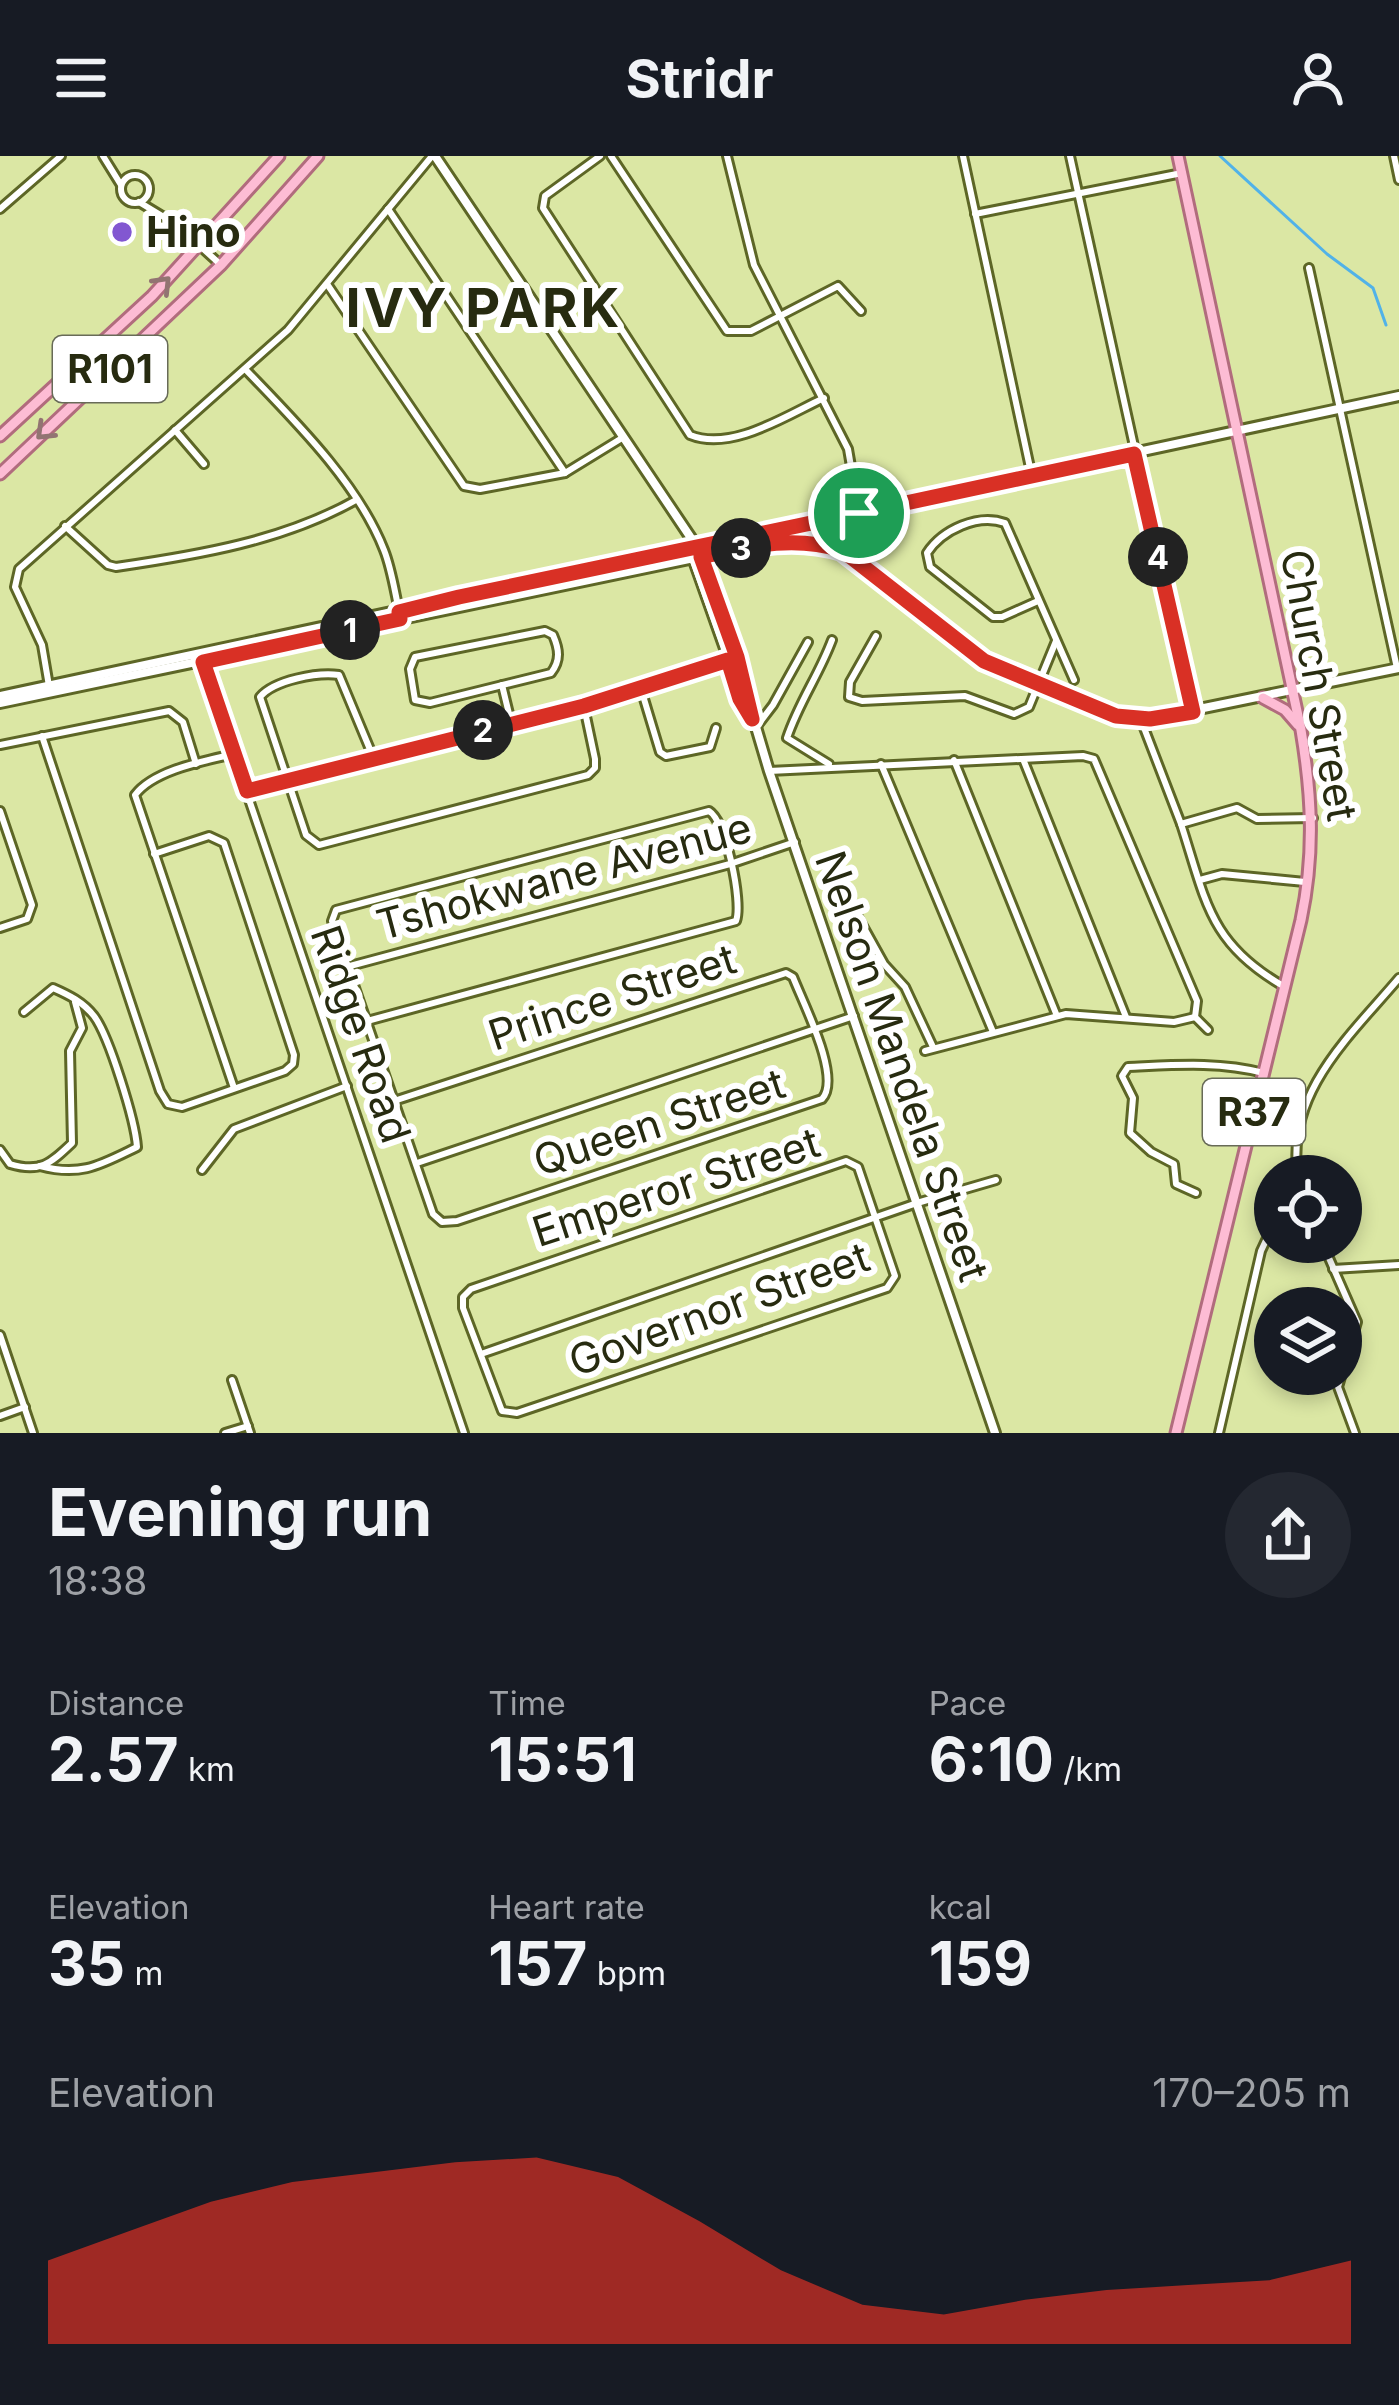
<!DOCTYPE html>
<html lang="en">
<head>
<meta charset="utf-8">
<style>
	body { margin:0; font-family:Inter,sans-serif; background:#242831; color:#f1f3f6; height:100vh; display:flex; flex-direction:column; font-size:45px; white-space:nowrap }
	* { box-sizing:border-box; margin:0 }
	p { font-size:39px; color:#9ea1a6 }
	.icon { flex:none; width:66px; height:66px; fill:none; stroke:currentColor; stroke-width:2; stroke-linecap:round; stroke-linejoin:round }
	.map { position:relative; height:1277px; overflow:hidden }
	.details { display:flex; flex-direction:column; background:#171b24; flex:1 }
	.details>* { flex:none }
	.controls { position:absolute; left:1254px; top:999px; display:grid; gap:24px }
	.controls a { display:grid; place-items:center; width:108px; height:108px; border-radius:50%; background:#171b24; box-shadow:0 6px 18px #0003; font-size:60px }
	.pin { position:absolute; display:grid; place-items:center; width:102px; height:102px; color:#fff; margin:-51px; border:6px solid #fff; border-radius:50%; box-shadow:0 3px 12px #0007 }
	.km { position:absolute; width:60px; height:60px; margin:-30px; border-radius:50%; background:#222; color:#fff; font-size:33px; line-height:60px; text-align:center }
	.round { display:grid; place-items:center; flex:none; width:126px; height:126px; border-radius:63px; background:#242831 }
	.summary { display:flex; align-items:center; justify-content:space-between; height:204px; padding:0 48px }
	h1 { font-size:66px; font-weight:700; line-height:90px }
	.stats { display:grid; grid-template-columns:repeat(3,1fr); gap:18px; height:204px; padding:12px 48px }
	.stats div { display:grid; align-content:center }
	.stats b { font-size:60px; font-weight:700 }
	.stats small { font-size:33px; font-weight:400 }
	.stats p { font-size:33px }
	.chart { height:336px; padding:24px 48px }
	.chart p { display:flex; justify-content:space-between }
	.chart svg { width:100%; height:216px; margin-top:12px; fill:#d93025; opacity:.7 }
	header { display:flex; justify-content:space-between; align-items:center; height:156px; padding:0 48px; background:#171b24; font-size:54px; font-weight:700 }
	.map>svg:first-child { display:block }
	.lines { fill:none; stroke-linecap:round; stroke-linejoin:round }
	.stream { stroke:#51b2e8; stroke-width:3 }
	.minor-casing { stroke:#5d6626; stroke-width:12 }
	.tertiary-casing { stroke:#5d6626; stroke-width:14 }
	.primary-casing { stroke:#b16c7d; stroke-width:15 }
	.minor { stroke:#fff; stroke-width:6 }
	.tertiary { stroke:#fff; stroke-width:8 }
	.primary { stroke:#fdbcd4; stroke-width:9 }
	.oneway { stroke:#927472 }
	.route-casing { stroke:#fff; stroke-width:24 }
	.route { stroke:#d93025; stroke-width:15 }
	.poi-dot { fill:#8257d1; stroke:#fff; stroke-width:4.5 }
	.labels { text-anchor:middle; stroke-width:12; stroke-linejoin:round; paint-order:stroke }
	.shield { fill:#fff; stroke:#686b58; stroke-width:3 }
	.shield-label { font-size:39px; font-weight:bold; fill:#272b10 }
	.poi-label { font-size:42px; font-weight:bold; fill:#272b10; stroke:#fff; text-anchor:start }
	.street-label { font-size:42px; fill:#272b10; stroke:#fff }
	.district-label { font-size:54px; font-weight:bold; letter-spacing:3px; fill:#272b10; stroke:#fff }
</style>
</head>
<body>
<header><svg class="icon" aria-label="menu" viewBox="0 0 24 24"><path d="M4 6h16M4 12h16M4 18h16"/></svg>Stridr<svg class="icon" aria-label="person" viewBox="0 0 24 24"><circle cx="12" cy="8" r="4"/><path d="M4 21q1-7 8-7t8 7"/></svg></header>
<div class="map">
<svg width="1399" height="1277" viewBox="0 0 1399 1277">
	<rect width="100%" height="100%" fill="#dbe7a4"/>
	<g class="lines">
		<!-- stream -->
		<path class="stream" d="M1220 0 1327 98 1373 132 1386 169"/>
		<!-- minor casing -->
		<g class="minor-casing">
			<g id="minor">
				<path d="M103 0 121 29"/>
				<path d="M600 0 545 40 543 52 690 279C732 296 787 259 824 242"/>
				<path d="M611 0 727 175H751L838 130 861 155"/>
				<path d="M727 0 754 109 848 293 859 357"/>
				<path d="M963 0 1032 321"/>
				<path d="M1070 0 1192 553"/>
				<path d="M1394 0 1399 24"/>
				<circle cx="135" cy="33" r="14"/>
				<path d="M139 46 177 69 221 109"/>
				<path d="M0 53 61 0"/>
				<path d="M388 53 565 317"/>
				<path d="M975 58 1182 17"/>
				<path d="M1309 112 1397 512"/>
				<path d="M327 128 464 330 480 333 565 317 622 282"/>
				<path d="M245 213C294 264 358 327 384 394 392 414 395 438 400 459"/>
				<path d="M175 274 204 308"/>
				<path d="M65 370 108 409 116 411C198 399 283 385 356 344"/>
				<path d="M1038 445 1002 461H993L930 411 927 397C942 374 978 357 1005 367L1074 524"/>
				<path d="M545 475 553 479C559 493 561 504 551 517L430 547 415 544 410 513 415 501Z"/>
				<path d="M876 480 850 526 849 541 862 545 965 540 1014 558 1029 551 1056 485"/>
				<path d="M201 502 464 1277"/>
				<path d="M502 529 511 566"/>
				<path d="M49 530 42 489 15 431 19 413 288 174 432 0"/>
				<path d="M641 533 660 596 666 600 710 591 716 572"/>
				<path d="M1141 564 1181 668"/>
				<path d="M757 570 773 549 808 486"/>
				<path d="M42 580 160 935 168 948 182 951 285 915 293 908 294 899 224 687 209 680 154 698"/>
				<path d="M0 589 169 555 183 566 196 608"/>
				<path d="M234 598C204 605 154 614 135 639L234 932"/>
				<path d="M374 603 339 519C318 516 274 524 260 541L306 679 319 689 588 619 595 612V603L584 551"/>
				<path d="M1023 603 1126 861"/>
				<path d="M954 604 1057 860"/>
				<path d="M829 608 787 582C799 546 819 519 832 484"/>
				<path d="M881 608 993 876"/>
				<path d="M769 615 1083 600 1094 603 1197 845 1195 861"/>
				<path d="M247 635 584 551 730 504"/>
				<path d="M0 655 32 749 27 763 0 772"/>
				<path d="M1200 724 1222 718 1305 726"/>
				<path d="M854 754 884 808 905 831 933 891"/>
				<path d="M350 810 730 708 795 686"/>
				<path d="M1285 831C1209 788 1206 745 1181 668L1237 652 1257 663 1313 662"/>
				<path d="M24 856 53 832C69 839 83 846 94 860 109 880 135 964 137 991 100 1009 81 1021 40 1010"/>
				<path d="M1195 861 1208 874"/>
				<path d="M367 865 736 765C743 746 726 665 709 655L336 754 332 765 433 1058 442 1066 457 1065 822 943C842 922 803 847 793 821L786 817 397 944"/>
				<path d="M925 895 1066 858 1174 866 1195 861"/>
				<path d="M0 994 10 1008C40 1017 50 1008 72 987L70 895 82 872 75 846"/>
				<path d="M846 1005 858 1011 895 1120 887 1132 517 1257 502 1255 463 1152V1141L471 1133Z"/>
				<path d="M417 1007 854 860"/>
				<path d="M202 1014 234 973 347 930"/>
				<path d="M1298 1020C1285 937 1350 880 1399 822"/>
				<path d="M1196 1037 1176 1028 1174 1008 1151 996 1130 977 1133 942 1122 920 1128 911C1174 909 1218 905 1264 917"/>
				<path d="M1322 1086 1357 1166 1338 1231 1355 1277"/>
				<path d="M1333 1113 1399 1109"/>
				<path d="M0 1179 33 1277"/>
				<path d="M481 1198 917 1047 996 1024"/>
				<path d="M232 1224 250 1277"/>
				<path d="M0 1260 25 1251"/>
				<path d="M225 1277 248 1270"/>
				<path d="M1219 1277 1261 1095 1275 1065"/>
			</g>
		</g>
		<!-- tertiary casing -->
		<g class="tertiary-casing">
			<g id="tertiary">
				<path d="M435 0 697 391 716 436 769 615 995 1277"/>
				<path d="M842 395 859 358"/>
				<path d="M692 399 747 555"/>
				<path d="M0 540 1399 240"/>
				<path d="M0 547 775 385C864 383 896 443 962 491 1001 518 1103 565 1150 563L1399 512"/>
			</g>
		</g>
		<!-- primary casing -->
		<g class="primary-casing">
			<g id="primary">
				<path d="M177 69 215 73"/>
				<path d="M0 280 152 140 279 0"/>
				<path d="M0 318 221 109 318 0"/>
				<path d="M1263 542 1285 554 1298 569"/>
				<path d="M1176 1277 1301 764C1315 698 1312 640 1301 574L1178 0"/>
			</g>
		</g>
		<!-- minor -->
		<use href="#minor" class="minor"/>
		<!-- tertiary -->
		<use href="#tertiary" class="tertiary"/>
		<!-- primary -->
		<use href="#primary" class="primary"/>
	</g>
	<!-- one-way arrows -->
	<defs><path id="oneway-chevron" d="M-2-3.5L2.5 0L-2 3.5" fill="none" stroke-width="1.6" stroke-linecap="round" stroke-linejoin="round" transform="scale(3)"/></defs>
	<g class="oneway">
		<use href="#oneway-chevron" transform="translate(163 128) rotate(-46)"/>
		<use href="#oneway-chevron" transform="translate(44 276) rotate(136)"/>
	</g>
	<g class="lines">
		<!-- route casing -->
		<g class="route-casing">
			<path id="route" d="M859 357 459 441 399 456 400 463 203 506 247 635 584 550 728 504 740 543 752 563 737 501 701 401C751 390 792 379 842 394L859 357 1134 298 1193 556 1150 563 1116 560 984 505 842 394 859 357"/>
		</g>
		<!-- route -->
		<use href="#route" class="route"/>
	</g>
	<!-- markers -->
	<circle class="poi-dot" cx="122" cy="76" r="12"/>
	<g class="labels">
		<!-- shield labels -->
		<g class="shield">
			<rect x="53" y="180" width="114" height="66" rx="9"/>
			<rect x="1203" y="923" width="102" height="66" rx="9"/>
		</g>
		<g class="shield-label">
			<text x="110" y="227">R101</text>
			<text x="1254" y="970">R37</text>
		</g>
		<!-- poi labels -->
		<g class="poi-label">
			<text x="146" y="91">Hino</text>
		</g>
		<!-- street labels -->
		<g class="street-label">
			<text transform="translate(1319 529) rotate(80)" y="15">Church Street</text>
			<text transform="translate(564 720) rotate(-15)" y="15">Tshokwane Avenue</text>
			<text transform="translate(612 841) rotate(-18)" y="15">Prince Street</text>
			<text transform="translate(361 878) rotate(71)" y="15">Ridge Road</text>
			<text transform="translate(902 910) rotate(71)" y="15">Nelson Mandela Street</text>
			<text transform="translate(659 966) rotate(-18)" y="15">Queen Street</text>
			<text transform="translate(676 1031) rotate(-18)" y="15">Emperor Street</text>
			<text transform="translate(719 1153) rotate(-20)" y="15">Governor Street</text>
		</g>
		<!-- district labels -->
		<g class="district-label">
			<text x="484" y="171">IVY PARK</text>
		</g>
	</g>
</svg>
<div class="controls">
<a><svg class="icon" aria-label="locate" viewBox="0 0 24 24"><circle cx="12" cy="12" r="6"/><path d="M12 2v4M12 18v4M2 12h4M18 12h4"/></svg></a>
<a><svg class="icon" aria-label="layers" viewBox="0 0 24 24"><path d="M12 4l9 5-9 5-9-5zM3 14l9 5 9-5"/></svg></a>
</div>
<div class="pin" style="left:859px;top:357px;background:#1e9e55"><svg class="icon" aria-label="arrive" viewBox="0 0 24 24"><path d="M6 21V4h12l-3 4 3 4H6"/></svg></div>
<b class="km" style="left:350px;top:474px">1</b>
<b class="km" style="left:483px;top:574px">2</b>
<b class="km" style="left:741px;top:392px">3</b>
<b class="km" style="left:1158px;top:401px">4</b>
</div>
<section class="details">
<div class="summary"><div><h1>Evening run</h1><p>18:38</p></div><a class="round"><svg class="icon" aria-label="share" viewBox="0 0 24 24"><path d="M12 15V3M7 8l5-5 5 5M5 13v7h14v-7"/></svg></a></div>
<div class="stats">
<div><p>Distance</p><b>2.57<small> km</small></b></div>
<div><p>Time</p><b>15:51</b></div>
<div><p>Pace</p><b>6:10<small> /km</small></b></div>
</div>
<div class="stats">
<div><p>Elevation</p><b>35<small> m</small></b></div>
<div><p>Heart rate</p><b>157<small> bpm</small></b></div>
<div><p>kcal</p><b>159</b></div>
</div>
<div class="chart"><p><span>Elevation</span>170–205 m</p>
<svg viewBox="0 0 160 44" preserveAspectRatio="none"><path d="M0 44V27L10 21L20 15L30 11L40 9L50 7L60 6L70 10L80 19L90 29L100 36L110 38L120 35L130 33L140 32L150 31L160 27V44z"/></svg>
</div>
</section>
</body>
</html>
